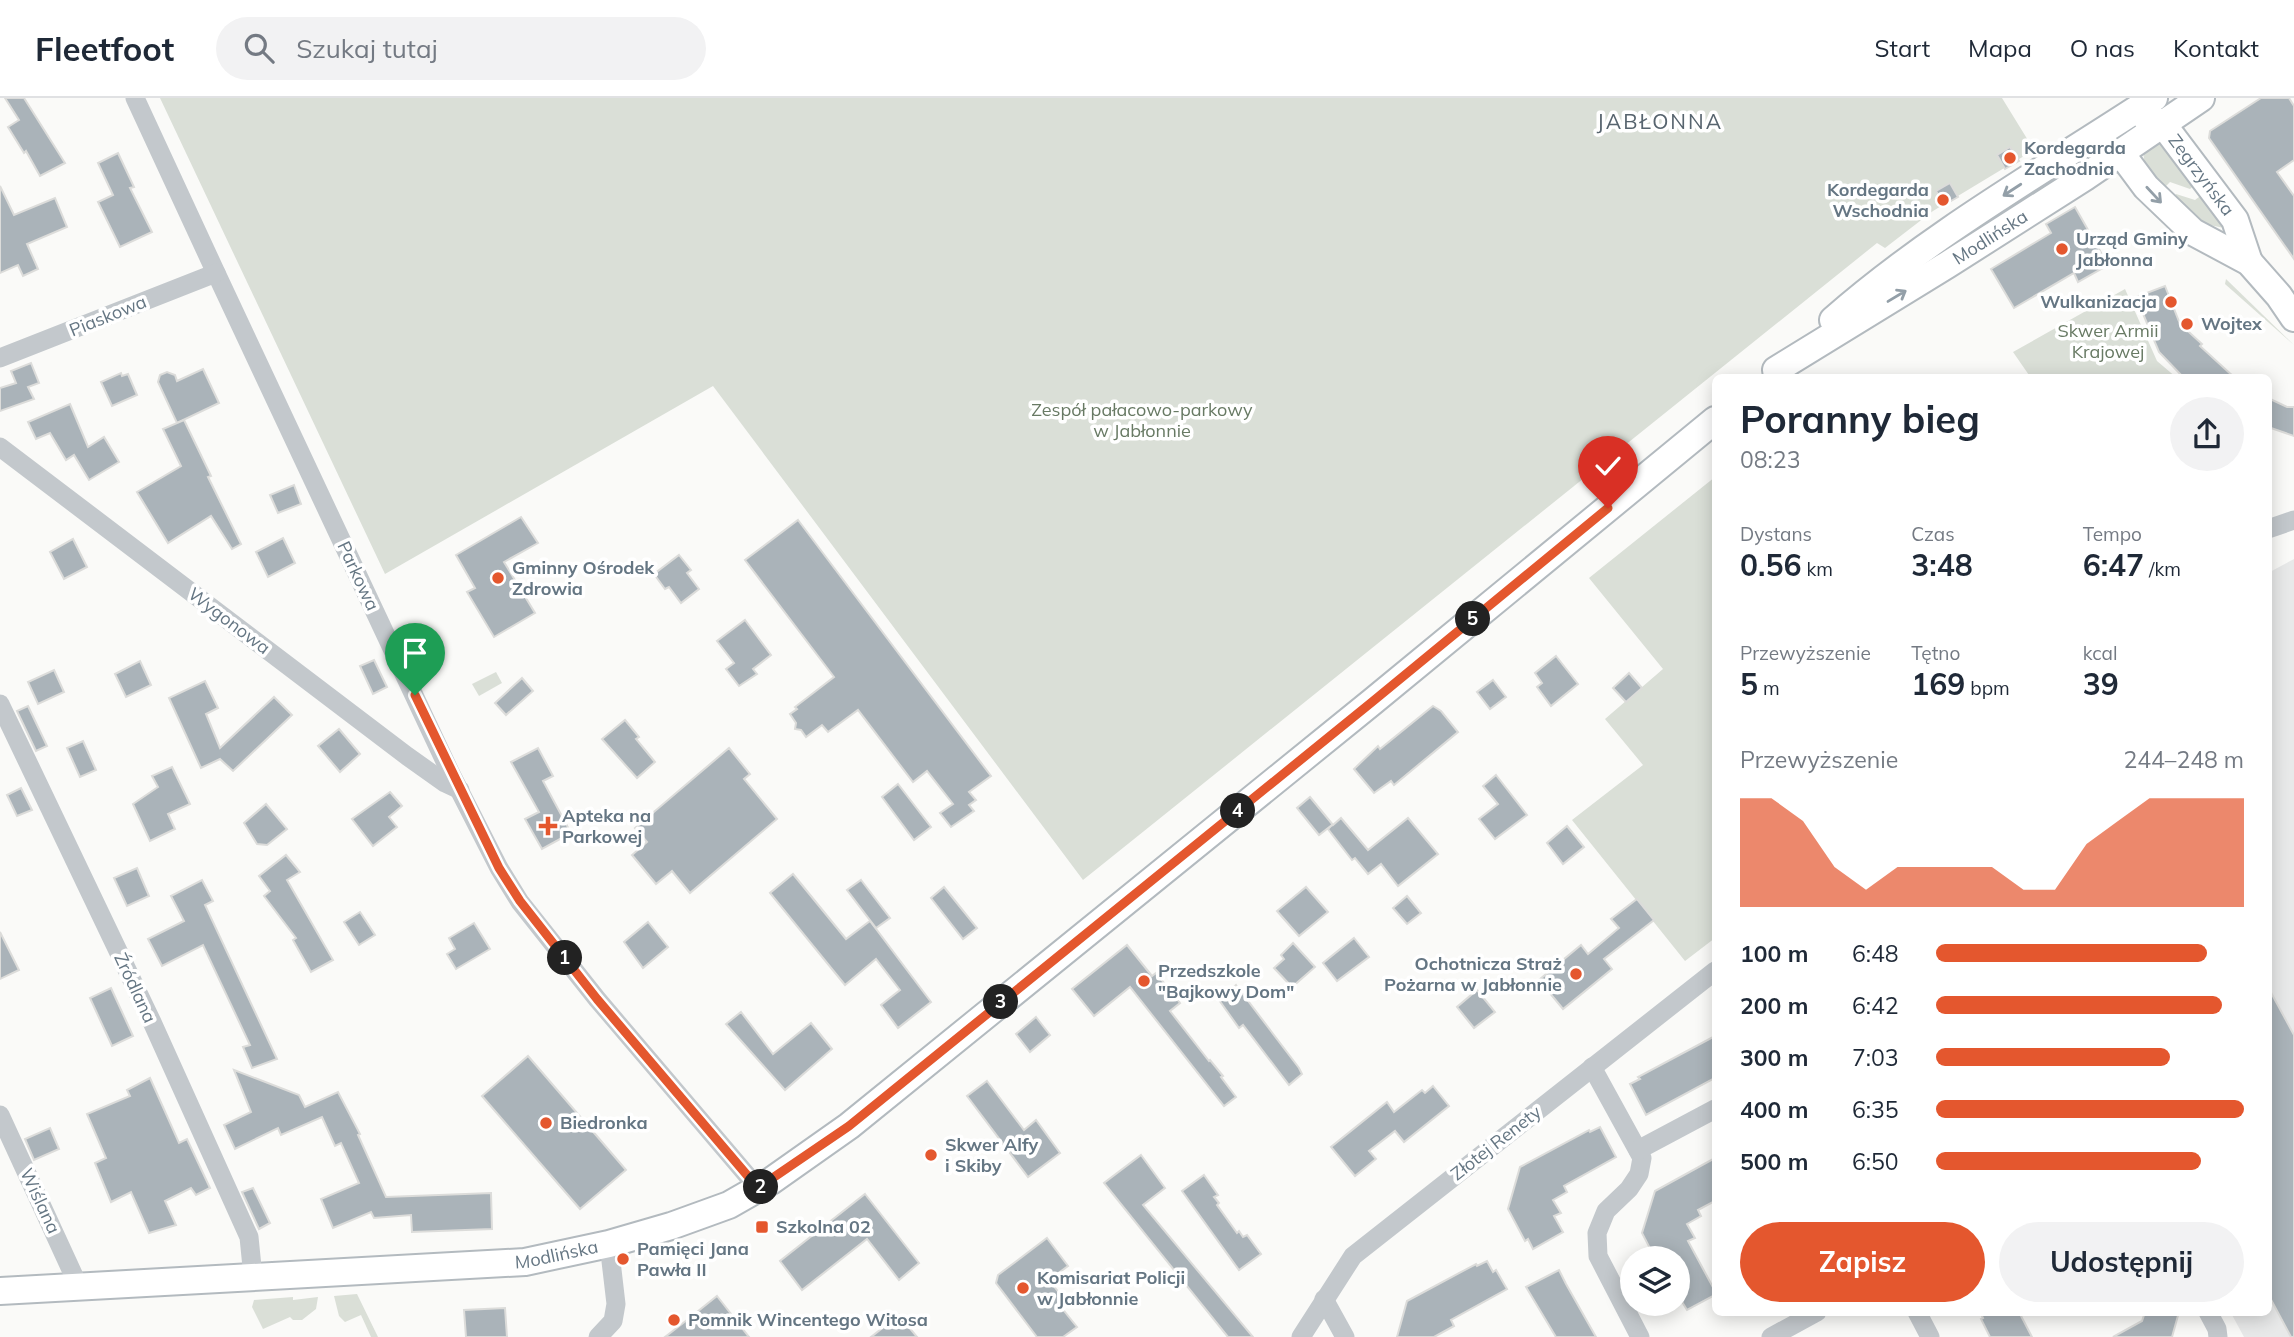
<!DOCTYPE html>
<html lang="pl">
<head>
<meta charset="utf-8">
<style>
	body { margin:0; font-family:Mulish,sans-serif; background:#f2f2f3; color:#1f2937; height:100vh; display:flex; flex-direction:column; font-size:26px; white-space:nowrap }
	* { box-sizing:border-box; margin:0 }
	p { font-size:23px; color:#747a83 }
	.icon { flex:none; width:38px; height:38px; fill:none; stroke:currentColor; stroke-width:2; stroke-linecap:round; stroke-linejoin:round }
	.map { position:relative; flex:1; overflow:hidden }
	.drawer { position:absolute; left:1712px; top:276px; width:560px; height:942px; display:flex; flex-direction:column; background:#fff; border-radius:10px; box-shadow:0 4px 18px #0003 }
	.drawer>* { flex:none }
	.tools { position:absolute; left:1620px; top:1148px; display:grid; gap:14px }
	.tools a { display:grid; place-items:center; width:70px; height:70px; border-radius:50%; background:#fff; box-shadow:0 4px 18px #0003; font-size:35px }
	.pin { position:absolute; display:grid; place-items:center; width:60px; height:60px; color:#fff; margin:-72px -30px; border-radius:50% 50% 50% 0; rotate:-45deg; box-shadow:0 0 7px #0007 }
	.pin .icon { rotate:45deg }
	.km { position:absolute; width:35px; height:35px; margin:-18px; border-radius:50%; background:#222; color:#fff; font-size:19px; line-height:35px; text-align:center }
	.round { display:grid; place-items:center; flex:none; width:74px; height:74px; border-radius:37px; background:#f2f2f3 }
	.overview { display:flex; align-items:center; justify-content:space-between; height:119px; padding:0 28px }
	h1 { font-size:38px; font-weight:700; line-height:52px }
	.metrics { display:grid; grid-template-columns:repeat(3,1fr); gap:10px; height:119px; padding:7px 28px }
	.metrics div { display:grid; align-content:center }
	.metrics b { font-size:30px; font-weight:700 }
	.metrics small { font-size:19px; font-weight:400 }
	.metrics p { font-size:19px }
	.chart { height:196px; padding:14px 28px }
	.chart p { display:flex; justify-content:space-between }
	.chart svg { width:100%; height:126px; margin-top:7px; fill:#e4572e; opacity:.7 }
	.button { display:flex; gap:14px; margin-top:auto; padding:14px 28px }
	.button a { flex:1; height:80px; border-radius:42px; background:#e4572e; color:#fff; font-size:28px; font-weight:700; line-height:80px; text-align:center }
	.button a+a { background:#f2f2f3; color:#1f2937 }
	ul { padding:0 28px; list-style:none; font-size:23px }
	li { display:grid; grid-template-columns:112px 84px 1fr; align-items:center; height:52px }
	li i { height:18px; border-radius:9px; background:#e4572e }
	header { display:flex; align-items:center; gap:42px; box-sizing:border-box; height:98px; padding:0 35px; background:#fff; border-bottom:2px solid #e0e1e3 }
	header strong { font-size:33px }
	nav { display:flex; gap:38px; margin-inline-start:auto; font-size:24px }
	.search { width:490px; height:63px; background:#f2f2f3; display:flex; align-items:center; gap:18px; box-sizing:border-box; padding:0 24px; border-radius:38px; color:#747a83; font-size:26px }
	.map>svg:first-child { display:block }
	.built { fill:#e8e9e9 }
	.green { fill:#dadfd7 }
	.building { fill:#aab3b9; stroke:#dcdcda; stroke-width:2 }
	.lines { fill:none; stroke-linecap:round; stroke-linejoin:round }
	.secondary-casing { stroke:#b3babf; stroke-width:30 }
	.minor { stroke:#c3c8cc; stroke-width:19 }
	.secondary { stroke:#fff; stroke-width:26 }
	.oneway { stroke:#939fa8 }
	.route-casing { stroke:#fff; stroke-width:14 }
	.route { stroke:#e4572e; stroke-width:9 }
	.poi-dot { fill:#e4572e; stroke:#fff; stroke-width:2.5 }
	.labels { text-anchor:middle; stroke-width:7; stroke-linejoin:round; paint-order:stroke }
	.poi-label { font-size:18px; font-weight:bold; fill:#657683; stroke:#fff; text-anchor:start }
	.street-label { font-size:18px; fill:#657683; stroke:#fff }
	.park-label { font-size:18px; fill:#687a64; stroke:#fff }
	.quarter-label { font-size:21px; letter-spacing:2px; fill:#57646e; stroke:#fff }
</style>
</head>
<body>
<header>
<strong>Fleetfoot</strong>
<div class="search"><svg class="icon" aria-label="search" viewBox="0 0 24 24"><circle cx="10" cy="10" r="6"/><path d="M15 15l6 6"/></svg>Szukaj tutaj</div>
<nav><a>Start</a><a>Mapa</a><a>O nas</a><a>Kontakt</a></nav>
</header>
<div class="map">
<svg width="2294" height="1239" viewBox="0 0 2294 1239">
	<rect width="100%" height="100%" fill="#fafaf8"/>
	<!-- built -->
	<path class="built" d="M2294 461V1239H2244L2231 1215 2268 1214V475Z"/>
	<!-- green -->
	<g class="green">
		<path d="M160 0H2002L2034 52 1933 113 1885 150 1877 145 1083 782 713 288 385 476Z"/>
		<path d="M2157 43 2195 86 2190 91 2170 84 2163 91 2145 68 2143 53Z"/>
		<path d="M2176 96 2195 102 2203 96 2229 131 2200 125 2173 100Z"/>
		<path d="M2226 181 2294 247 2225 186Z"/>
		<path d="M2125 191 2157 263 2177 280H2031L2013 254Z"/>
		<path d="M1715 379V840L1685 863 1572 722 1643 667 1605 621 1663 571 1589 480Z"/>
		<path d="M496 574 502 585 479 598 472 586Z"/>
		<path d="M357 1196 378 1239H371L361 1217 345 1224 339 1218 334 1198Z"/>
		<path d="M293 1199V1202L318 1199 316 1211 302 1222H293L290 1219 263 1231 252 1209 254 1202Z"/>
	</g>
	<!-- building -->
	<g class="building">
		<path d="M5 0H24L65 65 40 78 26 53 24 55 8 29 19 22Z"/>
		<path d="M2261 0H2289L2294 8V62L2277 74 2294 98V161L2209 40 2210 33Z"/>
		<path d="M2010 49 2019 63 2005 71 1997 57Z"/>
		<path d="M118 55 134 89 130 90 152 134 120 149 98 104 113 97 98 65Z"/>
		<path d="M1950 85 1958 99 1944 107 1936 93Z"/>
		<path d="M0 88 14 117 55 100 67 129 27 146 38 171 23 178 18 167 0 175Z"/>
		<path d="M2075 109 2108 167 2078 184 2074 175 2014 210 1991 171 2051 135 2046 126Z"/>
		<path d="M2165 188 2180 226 2202 246 2200 248 2235 280H2184L2159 254 2136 199Z"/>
		<path d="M31 265 39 285 28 289 34 301 0 313V290L16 285 11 273Z"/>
		<path d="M203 271 219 305 177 325 158 284 160 277 167 274 175 277 177 283Z"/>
		<path d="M121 275 122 278 128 276 137 297 112 308 101 284Z"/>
		<path d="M2268 300 2287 309H2294V338L2268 329Z"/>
		<path d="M70 306 88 349 104 339 119 364 89 382 74 357 66 362 50 335 36 341 28 324Z"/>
		<path d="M184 322 211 378 208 379 241 446 232 451 211 418 168 445 137 394 181 368 163 331Z"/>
		<path d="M294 387 301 406 278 415 270 397Z"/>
		<path d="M521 419 538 445 504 464 535 515 494 539 467 494 475 490 456 457Z"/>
		<path d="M798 422 991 678 969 694 976 702 969 707 974 713 951 729 940 715 953 706 927 673 913 684 858 612 828 634 822 627 806 639 801 632 795 631 796 625 790 616 797 611 795 609 834 579 745 462Z"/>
		<path d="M283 440 295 465 268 479 256 454Z"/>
		<path d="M73 441 87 469 64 481 50 454Z"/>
		<path d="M679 457 691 472 687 475 699 491 681 505 669 489 665 491 654 476Z"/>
		<path d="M745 522 771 557 753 571 757 576 739 588 726 571 734 565 717 543Z"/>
		<path d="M1556 558 1578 586 1551 608 1537 589 1542 585 1535 575Z"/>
		<path d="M374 562 387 589 373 596 360 568Z"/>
		<path d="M140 563 151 587 126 599 115 576Z"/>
		<path d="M54 572 64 594 38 606 28 584Z"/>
		<path d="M1629 575 1642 590 1626 604 1613 590Z"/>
		<path d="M522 580 533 593 506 617 495 605Z"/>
		<path d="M1493 582 1506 599 1490 611 1477 594Z"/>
		<path d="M205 583 218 610 206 616 220 650 274 599 292 617 233 673 220 661 201 670 169 600Z"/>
		<path d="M28 608 47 648 36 653 17 613Z"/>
		<path d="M1433 608 1441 613 1458 634 1394 687 1391 683 1374 695 1354 671 1378 648 1380 651Z"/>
		<path d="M625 622 639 639 636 641 655 664 637 680 602 641Z"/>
		<path d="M339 631 360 656 340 674 318 648Z"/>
		<path d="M83 643 96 672 80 679 67 650Z"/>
		<path d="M538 650 553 678 543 683 571 735 542 751 525 721 539 714 511 664Z"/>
		<path d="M729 650 750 676 744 681 777 721 690 795 672 773 656 786 632 757 647 744 635 730Z"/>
		<path d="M172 669 190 706 168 716 175 731 150 743 133 706 158 689 152 678Z"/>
		<path d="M1496 677 1527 717 1495 741 1479 721 1498 706 1483 688Z"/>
		<path d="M898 686 931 729 914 742 882 699Z"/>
		<path d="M21 690 32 712 17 718 7 697Z"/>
		<path d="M390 694 402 708 389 719 397 729 373 748 352 721Z"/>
		<path d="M1310 699 1333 727 1341 720 1368 752 1408 720 1438 756 1398 788 1381 766 1368 776 1355 760 1352 762 1328 731 1332 727 1319 737 1297 710Z"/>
		<path d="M266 706 287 731 267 747 257 746 244 725Z"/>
		<path d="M1567 728 1584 749 1563 766 1547 745Z"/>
		<path d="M286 757 300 774 287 782 333 862 311 874 293 842 296 840 264 798 270 793 259 778Z"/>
		<path d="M137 770 149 798 127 808 114 780Z"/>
		<path d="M793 776 846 841 870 823 931 904 898 930 881 907 900 892 876 861 845 887 770 795Z"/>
		<path d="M202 782 213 803 205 807 277 961 252 970 243 949 250 947 203 847 162 868 148 841 184 823 171 798Z"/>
		<path d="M861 782 890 820 876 830 847 792Z"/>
		<path d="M944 789 977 830 963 841 931 800Z"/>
		<path d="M1306 789 1328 814 1299 838 1277 813Z"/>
		<path d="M1407 798 1421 815 1407 826 1393 810Z"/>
		<path d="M1637 801 1654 822 1604 861 1612 871 1563 911 1539 882 1581 847 1588 856 1619 830 1611 821Z"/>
		<path d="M360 814 375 837 359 847 344 824Z"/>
		<path d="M648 824 668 849 643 870 624 844Z"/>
		<path d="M474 825 490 851 456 871 447 856 455 851 449 840Z"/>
		<path d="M0 834 19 872 0 881Z"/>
		<path d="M1354 840 1369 859 1337 883 1323 865Z"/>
		<path d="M1293 845 1315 869 1292 889 1274 870 1284 861 1281 857Z"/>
		<path d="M1127 847 1152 878 1156 875 1180 905 1170 913 1209 963 1210 962 1223 978 1221 979 1236 999 1224 1008 1130 889 1094 918 1072 891Z"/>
		<path d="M1236 887 1299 970 1302 976 1289 987 1243 927 1239 930 1219 902Z"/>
		<path d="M2268 889 2294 937V1239H2291L2268 1196Z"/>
		<path d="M111 890 133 938 112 948 90 900Z"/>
		<path d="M1477 892 1495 914 1474 930 1457 909Z"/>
		<path d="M741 914 773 956 811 925 832 951 785 992 726 926Z"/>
		<path d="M1036 919 1050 937 1030 954 1016 936Z"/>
		<path d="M1715 938V980L1646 1017 1630 986 1640 981 1638 979Z"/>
		<path d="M528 958 626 1072 580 1111 482 998Z"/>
		<path d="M234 972 299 997 305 1009 338 994 360 1036 358 1037 386 1099 491 1095 492 1131 412 1134 411 1117 374 1120 371 1114 333 1130 321 1101 359 1085 341 1045 335 1048 322 1019 281 1037 278 1030 235 1051 224 1027 251 1014Z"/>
		<path d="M150 980 179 1045 187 1041 210 1090 196 1097 191 1090 165 1103 176 1127 149 1135 131 1094 111 1104 95 1065 106 1060 87 1016 130 998 127 992Z"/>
		<path d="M987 983 1024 1032 1036 1022 1060 1055 1028 1079 967 998Z"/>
		<path d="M1433 988 1449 1008 1404 1044 1395 1033 1369 1053 1376 1061 1355 1078 1331 1049 1387 1004 1394 1014 1422 992 1425 995Z"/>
		<path d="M1600 1029 1616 1059 1564 1088 1567 1094 1553 1102 1561 1115 1554 1118 1563 1134 1533 1151 1528 1141 1525 1143 1508 1111 1520 1069 1589 1032 1590 1034Z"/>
		<path d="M50 1030 59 1051 34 1062 25 1041Z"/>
		<path d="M1141 1057 1165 1090 1143 1107 1253 1239H1228L1104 1085Z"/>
		<path d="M1715 1060V1103L1698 1112 1701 1118 1687 1126 1695 1140 1688 1143 1715 1193V1197L1687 1212 1678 1197V1160H1655L1642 1135 1655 1093Z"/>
		<path d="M1204 1077 1218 1097 1214 1099 1219 1105 1217 1107 1237 1135 1239 1133 1243 1139 1247 1137 1261 1156 1239 1172 1182 1093Z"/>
		<path d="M253 1090 270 1125 259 1131 242 1094Z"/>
		<path d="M865 1096 919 1165 899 1182 867 1141 802 1192 780 1163Z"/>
		<path d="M1047 1140 1068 1168 1049 1182 1067 1205 1061 1209 1077 1229 1063 1239H1037L996 1185 998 1177Z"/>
		<path d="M1487 1163 1493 1174 1496 1172 1507 1191 1451 1222 1454 1228 1434 1239H1397L1407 1203 1476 1166 1477 1168Z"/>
		<path d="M1559 1172 1566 1186 1596 1239H1556L1526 1189Z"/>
		<path d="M717 1198 749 1239H665L687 1222Z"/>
		<path d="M505 1210 507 1239H466L464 1212Z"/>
		<path d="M1980 1214H2019L2032 1239H1990L1981 1221 1983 1220Z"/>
		<path d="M2145 1214H2179L2172 1239H2113L2142 1223Z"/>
		<path d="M899 1217 917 1239H871Z"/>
	</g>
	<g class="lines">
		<!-- secondary casing -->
		<g class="secondary-casing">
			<g id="secondary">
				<path id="s1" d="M2146 20 2162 25 2235 122 2249 164"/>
				<path d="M2120 54 2146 89 2193 134 2249 164 2279 198 2294 220"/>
				<path d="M1833 222C1931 136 2046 71 2154 0"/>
				<path id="s2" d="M1776 272 1947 167 2085 79 2201 0"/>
				<path id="s3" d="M0 1193 525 1164 609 1146 671 1128 729 1107 771 1083 849 1028 1372 604 1715 322"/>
			</g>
		</g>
		<!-- minor -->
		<g class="minor">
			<path d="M135 0 216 175 450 674 499 770 520 804 597 901 758 1090"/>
			<path d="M0 260 216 175"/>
			<path d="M0 349 407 658 445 685 460 692"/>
			<path d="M2268 431 2294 422"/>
			<path d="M0 606 152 924 249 1139 253 1179"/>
			<path d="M1592 969 1642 1060 1639 1076 1629 1091 1606 1113 1597 1135 1598 1158 1640 1239"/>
			<path d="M0 1017 79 1189"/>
			<path d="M1638 1052 1715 1011"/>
			<path d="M1324 1201 1345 1239"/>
			<path d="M1917 1214 1930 1239"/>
			<path d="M2208 1214 2217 1231 2218 1239"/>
			<path d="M598 1239 613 1223 616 1206 609 1146"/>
			<path d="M1301 1239 1353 1158 1715 873"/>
			<path d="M1771 1239 1817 1214"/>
		</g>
		<!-- secondary -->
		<use href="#secondary" class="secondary"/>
	</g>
	<!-- one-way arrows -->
	<defs><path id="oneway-shaft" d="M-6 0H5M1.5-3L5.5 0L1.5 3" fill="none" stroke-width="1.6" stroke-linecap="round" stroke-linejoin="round" transform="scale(1.75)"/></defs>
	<g class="oneway">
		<use href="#oneway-shaft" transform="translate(2012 92) rotate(147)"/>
		<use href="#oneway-shaft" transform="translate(2154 97) rotate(47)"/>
		<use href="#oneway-shaft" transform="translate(1897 198) rotate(-31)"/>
	</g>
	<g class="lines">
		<!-- route casing -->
		<g class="route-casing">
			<path id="route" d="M415 597 499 770 520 803 597 901 758 1090 849 1028 1372 604 1608 410"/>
		</g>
		<!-- route -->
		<use href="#route" class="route"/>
	</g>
	<!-- markers -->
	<g class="poi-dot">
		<circle cx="2010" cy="60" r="7"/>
		<circle cx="1943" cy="102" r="7"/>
		<circle cx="2062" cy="151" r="7"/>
		<circle cx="2171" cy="204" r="7"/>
		<circle cx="2187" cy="226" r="7"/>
		<circle cx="498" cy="480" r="7"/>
		<path d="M544.5 717.5h7v7h7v7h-7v7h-7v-7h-7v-7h7z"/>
		<circle cx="1576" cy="876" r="7"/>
		<circle cx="1144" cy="883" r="7"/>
		<circle cx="546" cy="1025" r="7"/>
		<circle cx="931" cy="1057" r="7"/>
		<rect x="755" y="1122" width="14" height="14" rx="3.5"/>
		<circle cx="623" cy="1161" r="7"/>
		<circle cx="1023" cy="1190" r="7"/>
		<circle cx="674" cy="1222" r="7"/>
	</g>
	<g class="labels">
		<!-- poi labels -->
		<g class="poi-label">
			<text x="2024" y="56">Kordegarda<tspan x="2024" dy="21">Zachodnia</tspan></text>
			<text x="1929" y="98" text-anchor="end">Kordegarda<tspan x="1929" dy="21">Wschodnia</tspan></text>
			<text x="2076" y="147">Urząd Gminy<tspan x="2076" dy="21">Jabłonna</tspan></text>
			<text x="2157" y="210" text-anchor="end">Wulkanizacja</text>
			<text x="2201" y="232">Wojtex</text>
			<text x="512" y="476">Gminny Ośrodek<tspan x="512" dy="21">Zdrowia</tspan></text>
			<text x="562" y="724">Apteka na<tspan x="562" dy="21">Parkowej</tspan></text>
			<text x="1562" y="872" text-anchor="end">Ochotnicza Straż<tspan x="1562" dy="21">Pożarna w Jabłonnie</tspan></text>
			<text x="1158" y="879">Przedszkole<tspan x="1158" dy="21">"Bajkowy Dom"</tspan></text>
			<text x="560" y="1031">Biedronka</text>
			<text x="945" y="1053">Skwer Alfy<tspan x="945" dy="21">i Skiby</tspan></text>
			<text x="776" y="1135">Szkolna 02</text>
			<text x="637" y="1157">Pamięci Jana<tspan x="637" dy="21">Pawła II</tspan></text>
			<text x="1037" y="1186">Komisariat Policji<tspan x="1037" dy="21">w Jabłonnie</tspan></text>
			<text x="688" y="1228">Pomnik Wincentego Witosa</text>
		</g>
		<!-- street labels -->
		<g class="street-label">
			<text dy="6" stroke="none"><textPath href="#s1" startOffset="82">Zegrzyńska</textPath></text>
			<text dy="6" stroke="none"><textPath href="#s2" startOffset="252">Modlińska</textPath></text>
			<text transform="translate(108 218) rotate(-22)" y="6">Piaskowa</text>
			<text transform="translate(358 478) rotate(65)" y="6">Parkowa</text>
			<text transform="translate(229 523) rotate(37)" y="6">Wygonowa</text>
			<text transform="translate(135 890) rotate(65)" y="6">Źródlana</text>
			<text transform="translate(1496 1045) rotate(-38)" y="6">Złotej Renety</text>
			<text transform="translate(40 1103) rotate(65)" y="6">Wiślana</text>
			<text dy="6" stroke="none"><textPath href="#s3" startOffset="558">Modlińska</textPath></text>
		</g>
		<!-- park labels -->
		<g class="park-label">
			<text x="2108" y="239">Skwer Armii<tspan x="2108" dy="21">Krajowej</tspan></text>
			<text x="1142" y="318">Zespół pałacowo-parkowy<tspan x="1142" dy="21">w Jabłonnie</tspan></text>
		</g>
		<!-- quarter labels -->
		<g class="quarter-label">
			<text x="1660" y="31">JABŁONNA</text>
		</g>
	</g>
</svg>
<div class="tools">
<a><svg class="icon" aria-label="layers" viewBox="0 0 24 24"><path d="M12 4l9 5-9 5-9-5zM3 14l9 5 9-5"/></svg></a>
</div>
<div class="pin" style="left:415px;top:597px;background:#1e9e55"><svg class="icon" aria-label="arrive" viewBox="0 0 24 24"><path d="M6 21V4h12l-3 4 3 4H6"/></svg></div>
<div class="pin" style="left:1608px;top:410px;background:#d93025"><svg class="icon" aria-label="check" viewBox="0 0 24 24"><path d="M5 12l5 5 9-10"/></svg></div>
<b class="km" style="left:565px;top:860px">1</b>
<b class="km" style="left:761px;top:1089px">2</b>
<b class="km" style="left:1001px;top:904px">3</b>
<b class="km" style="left:1238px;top:713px">4</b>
<b class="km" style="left:1473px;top:521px">5</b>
<section class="drawer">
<div class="overview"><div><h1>Poranny bieg</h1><p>08:23</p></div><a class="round"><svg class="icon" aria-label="share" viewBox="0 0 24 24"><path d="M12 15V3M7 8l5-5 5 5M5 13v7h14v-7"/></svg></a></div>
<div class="metrics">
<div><p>Dystans</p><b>0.56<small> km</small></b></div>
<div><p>Czas</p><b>3:48</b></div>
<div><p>Tempo</p><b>6:47<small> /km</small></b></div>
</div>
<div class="metrics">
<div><p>Przewyższenie</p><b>5<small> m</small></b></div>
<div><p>Tętno</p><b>169<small> bpm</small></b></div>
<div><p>kcal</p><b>39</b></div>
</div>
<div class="chart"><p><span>Przewyższenie</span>244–248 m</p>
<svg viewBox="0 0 160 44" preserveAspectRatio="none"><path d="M0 44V6L10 6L20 14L30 30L40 38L50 30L60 30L70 30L80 30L90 38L100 38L110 22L120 14L130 6L140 6L150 6L160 6V44z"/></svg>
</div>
<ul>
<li><b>100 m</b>6:48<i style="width:88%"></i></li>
<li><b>200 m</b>6:42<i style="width:93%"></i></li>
<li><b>300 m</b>7:03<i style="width:76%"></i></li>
<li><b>400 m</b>6:35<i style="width:100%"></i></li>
<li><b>500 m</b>6:50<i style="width:86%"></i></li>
</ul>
<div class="button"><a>Zapisz</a><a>Udostępnij</a></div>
</section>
</div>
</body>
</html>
